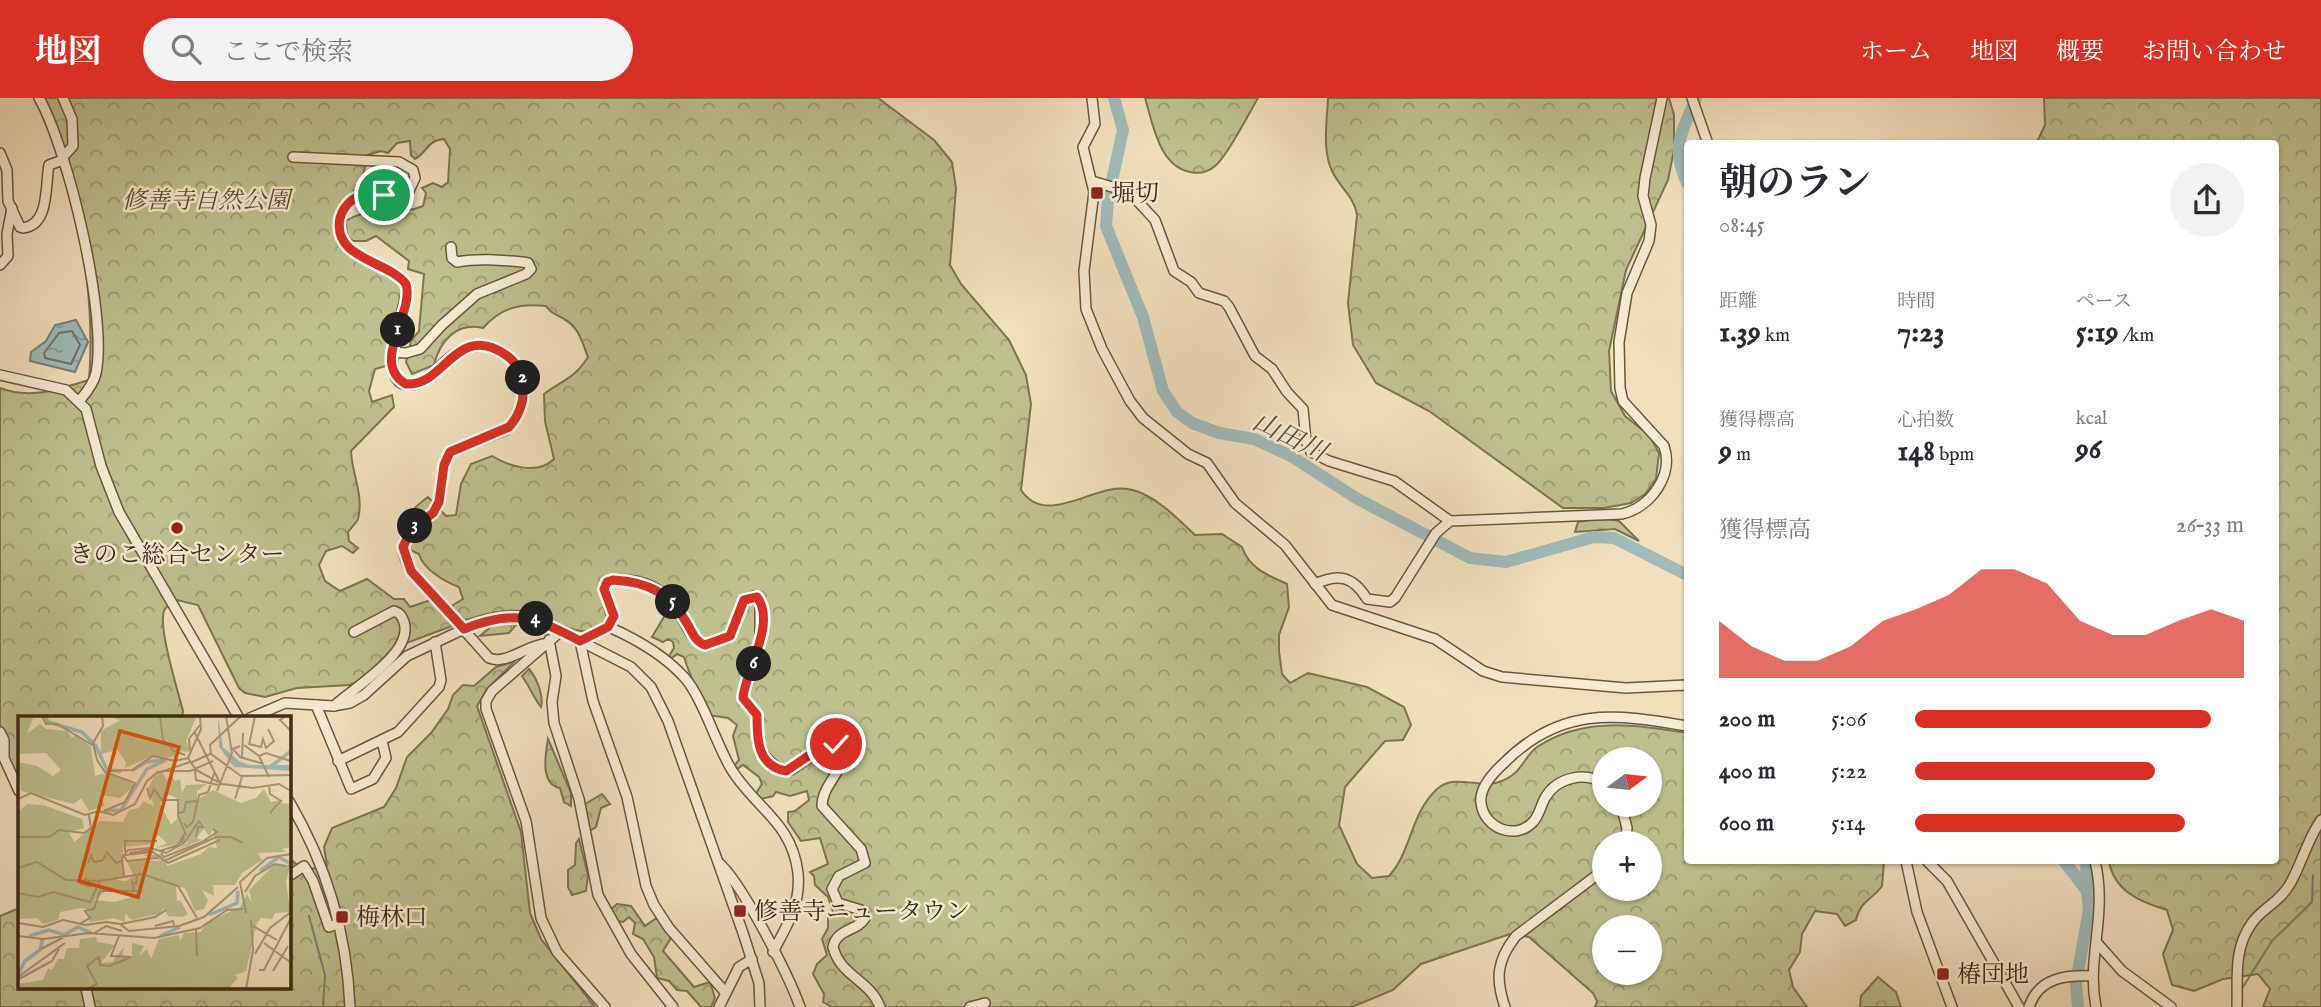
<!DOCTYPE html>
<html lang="ja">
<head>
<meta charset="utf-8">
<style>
	body { margin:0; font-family:"IM FELL English","Noto Serif JP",serif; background:#f2f2f3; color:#2b2b33; height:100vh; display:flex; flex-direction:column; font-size:26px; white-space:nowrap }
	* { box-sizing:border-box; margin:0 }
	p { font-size:23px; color:#7c7c81 }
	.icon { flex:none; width:38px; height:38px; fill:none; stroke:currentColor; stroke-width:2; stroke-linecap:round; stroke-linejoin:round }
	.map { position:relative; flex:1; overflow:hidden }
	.details { position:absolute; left:1684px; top:42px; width:595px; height:724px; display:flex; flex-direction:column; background:#fff; border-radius:7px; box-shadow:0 2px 5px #0004 }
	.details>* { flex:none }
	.needle { width:46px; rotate:75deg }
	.fabs { position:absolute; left:1592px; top:649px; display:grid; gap:14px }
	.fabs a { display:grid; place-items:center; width:70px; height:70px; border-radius:50%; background:#fff; box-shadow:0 2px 5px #0004; font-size:35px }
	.pin { position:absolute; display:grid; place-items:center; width:60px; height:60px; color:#fff; margin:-30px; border:4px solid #fff; border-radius:50%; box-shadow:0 2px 7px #0007 }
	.km { position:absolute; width:35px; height:35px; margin:-18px; border-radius:50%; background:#222; color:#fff; font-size:19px; line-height:35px; text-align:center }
	.round { display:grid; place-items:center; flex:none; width:74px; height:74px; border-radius:37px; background:#f2f2f3 }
	.headline { display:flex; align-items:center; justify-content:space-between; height:119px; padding:0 35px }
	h1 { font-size:38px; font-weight:700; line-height:52px }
	.metrics { display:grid; grid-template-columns:repeat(3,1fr); gap:10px; height:119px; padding:7px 35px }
	.metrics div { display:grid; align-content:center }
	.metrics b { font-size:30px; font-weight:700 }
	.metrics small { font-size:19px; font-weight:400 }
	.metrics p { font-size:19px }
	.chart { height:196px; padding:14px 35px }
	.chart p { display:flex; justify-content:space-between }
	.chart svg { width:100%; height:126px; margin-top:7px; fill:#d93025; opacity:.7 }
	ul { padding:0 35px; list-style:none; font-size:23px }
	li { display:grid; grid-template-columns:112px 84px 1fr; align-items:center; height:52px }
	li i { height:18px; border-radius:9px; background:#d93025 }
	header { display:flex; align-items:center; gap:42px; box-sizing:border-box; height:98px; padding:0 35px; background:#d93025; color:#fff }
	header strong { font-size:33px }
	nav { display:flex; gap:38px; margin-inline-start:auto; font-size:24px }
	.search { width:490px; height:63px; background:#f2f2f3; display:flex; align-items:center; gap:18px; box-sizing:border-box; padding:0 24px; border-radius:38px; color:#7c7c81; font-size:26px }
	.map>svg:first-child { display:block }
	.forest { fill:url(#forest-crowns); stroke:#7e7554; stroke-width:2; fill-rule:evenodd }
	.water { fill:url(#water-ripples); stroke:#79817a; stroke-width:2 }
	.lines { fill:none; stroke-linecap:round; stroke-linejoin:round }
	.shore { stroke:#6f726a; stroke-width:2 }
	.stream { stroke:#79817a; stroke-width:2 }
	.river { stroke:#9fbbbb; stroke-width:12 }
	.minor-casing { stroke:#6c5742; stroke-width:12 }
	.minor { stroke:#f7ebd4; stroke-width:9 }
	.route-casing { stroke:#fff; stroke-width:14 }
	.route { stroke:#d93025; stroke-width:9 }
	.poi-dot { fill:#8f2418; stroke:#f7ebd4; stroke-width:2.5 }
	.labels { text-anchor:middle; stroke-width:5; stroke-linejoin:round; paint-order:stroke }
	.poi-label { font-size:24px; fill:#3f2919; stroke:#f7ebd4; text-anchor:start }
	.park-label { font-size:24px; font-style:italic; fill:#5f4f36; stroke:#f7ebd4 }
	.water-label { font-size:26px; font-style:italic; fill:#574e42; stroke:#f7ebd4 }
	.inset-river { fill:none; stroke:#9fbbbb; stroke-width:3.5 }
	.inset-road { fill:none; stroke:#aa977b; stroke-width:2 }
	.view { fill:#d7540d; fill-opacity:0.15; stroke:#d7540d; stroke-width:3.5 }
	.inset-edge { fill:none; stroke:#3f2919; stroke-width:3.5 }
</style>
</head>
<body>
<header>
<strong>地図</strong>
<div class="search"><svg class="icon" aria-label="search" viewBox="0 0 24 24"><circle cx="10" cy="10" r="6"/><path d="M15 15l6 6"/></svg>ここで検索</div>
<nav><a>ホーム</a><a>地図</a><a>概要</a><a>お問い合わせ</a></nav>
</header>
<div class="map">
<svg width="2321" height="909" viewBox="0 0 2321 909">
	<defs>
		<pattern id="forest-crowns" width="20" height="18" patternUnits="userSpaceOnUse" patternTransform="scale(1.75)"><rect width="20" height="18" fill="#bec18e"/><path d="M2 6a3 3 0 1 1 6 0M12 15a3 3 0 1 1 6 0" fill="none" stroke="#9c9d73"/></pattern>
		<pattern id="water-ripples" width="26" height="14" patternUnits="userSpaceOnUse" patternTransform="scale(1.75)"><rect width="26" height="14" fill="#9fbbbb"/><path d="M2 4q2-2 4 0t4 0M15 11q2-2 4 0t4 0" fill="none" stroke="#839897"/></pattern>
	</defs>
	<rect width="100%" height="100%" fill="#f2e0bd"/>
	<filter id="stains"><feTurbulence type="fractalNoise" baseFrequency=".00286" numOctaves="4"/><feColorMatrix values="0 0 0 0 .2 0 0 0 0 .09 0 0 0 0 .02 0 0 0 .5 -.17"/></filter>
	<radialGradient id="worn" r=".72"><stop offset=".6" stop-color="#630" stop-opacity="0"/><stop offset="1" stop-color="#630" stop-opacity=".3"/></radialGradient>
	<!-- forest -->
	<g class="forest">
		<path d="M37 0H878L934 42 952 64 956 90 950 167 961 186 1009 242 1026 277 1031 306 1021 392C1048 432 1097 381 1133 392 1157 399 1177 420 1195 437L1222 436 1242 449C1249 470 1267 477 1287 486L1289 509 1279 537V553L1282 576 1290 585 1308 575 1367 589 1404 609 1411 627 1403 642 1385 643 1345 689 1339 727 1357 766 1372 780 1389 778C1412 753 1410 716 1437 691 1455 675 1480 691 1499 684 1523 676 1523 659 1537 649 1583 618 1636 627 1687 635V763H1884L1882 788C1872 802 1860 803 1856 822L1845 828 1837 816 1815 813 1802 836 1800 854 1789 872 1793 889 1807 909H1595L1597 903 1593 895 1529 839 1510 836 1421 866 1393 892 1352 909H832L823 904 824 896 813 876 817 866 827 857 822 841 828 830V819L833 814 828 799 815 787 814 778 810 774 828 766 820 740 801 743 788 724V714L795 713 809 702 807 693 790 698 776 694 773 698 761 701 755 697 762 686 759 679 743 667 736 672 733 669 739 662 733 638 737 627 728 620 709 617C700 597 690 580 684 559L677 556 672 560 669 558 674 550 673 544 668 541 663 544 652 539 668 512V496C650 481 625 471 602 483L600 490 607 522C586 551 546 515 520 513 500 511 484 517 465 522L453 512V507L463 501 459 489C445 484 423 471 419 456L406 450C401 425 407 414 428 399L446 418 456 417 461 386 471 366 492 358C510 369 538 377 554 361L545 323 544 296C563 282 575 280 588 259 582 244 579 229 564 221 556 216 551 216 546 208 519 205 501 210 483 230 457 224 440 242 434 267L412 276 406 264 411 243 419 233 424 176 408 171 409 163 376 138 366 143H353L347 138 346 123C372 106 394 120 423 108L426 95 422 90 433 85 442 89 448 84 450 51 444 41C426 43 428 54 415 61L411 57 410 43 397 45 388 55 381 53 367 57C365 75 362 82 351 97 343 107 345 120 334 132 351 175 390 162 404 195L396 220 387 235 390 245 386 268 375 271 369 293 372 304 392 297 394 309 351 353C352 377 364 397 358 421 357 424 351 430 348 434L349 443 358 450 353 455 342 448 326 453 319 467 325 483 340 493 367 481 394 501H404L410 509 431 502 453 523 452 528 393 550 363 581 350 587 297 590 265 599 245 595 239 590 198 507 177 502C173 505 166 507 164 513 158 530 178 593 183 613L182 620H19V706L0 626V290C31 302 58 291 89 282 94 225 86 142 68 86 59 57 47 29 37 0ZM1605 662H1650V707H1605ZM1605 746H1650V791H1605ZM1605 830H1650V875H1605Z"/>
		<path d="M1145 0H1258C1249 15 1227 59 1215 68 1207 75 1199 76 1190 74 1159 68 1153 26 1145 0Z"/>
		<path d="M1328 0H1669L1674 17V52L1668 82 1626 172 1609 253 1611 293 1625 318 1649 337 1659 355 1656 381 1645 396 1631 405 1604 410H1563L1429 313 1376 285 1353 247 1348 205 1357 117C1354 98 1340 90 1332 73 1322 52 1327 23 1328 0Z"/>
		<path d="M2044 0H2321V909H2263L2270 891 2258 876 2223 881 2194 893 2172 887 2163 856 2173 832 2167 812C2140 804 2114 793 2109 763H2275V46H2036L2045 27Z"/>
		<path d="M1603 420 1619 423 1639 443 1615 431 1575 434 1578 424Z"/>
		<path d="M512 524 517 526 509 535 480 538 493 527Z"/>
		<path d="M515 563 487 591 477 608 521 734 530 815 541 841 595 909H0V818L19 810V890H289V760C300 771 313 773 327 768L324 749 332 730 384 709 396 690 407 659 431 635 448 611 453 597 463 587 474 588 496 569Z"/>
		<path d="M529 571C536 579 544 597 541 609 533 599 530 589 522 578Z"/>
		<path d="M548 641 571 695V708L564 704 560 690C539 686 546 654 548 641Z"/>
		<path d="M602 696 610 706 601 710 596 729 588 734 582 708Z"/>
		<path d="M579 741 588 777 586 793 572 797 568 789V772L575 767 576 745Z"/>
		<path d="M617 806 631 808 645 828 658 819 671 840 663 853 694 889 710 884 715 900 711 909H701L687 893 677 892 669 883 657 880 654 859 643 841 633 836 635 825 629 819 623 824 613 822 608 814Z"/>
		<path d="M1878 879 1896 894 1901 909H1860L1861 898Z"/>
	</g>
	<!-- water -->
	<path class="water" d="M76 222 88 244 75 274 30 263 31 254 46 243 55 227Z"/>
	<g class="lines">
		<!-- shore -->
		<path class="shore" d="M72 233 80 247 71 266 45 260 44 255 59 235Z"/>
		<!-- stream -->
		<g class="stream">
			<path d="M309 818 325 877 323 909"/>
			<path d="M2241 892 2272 843 2312 804 2313 777"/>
		</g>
		<!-- river -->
		<g class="river">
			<path d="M1114 0 1123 32 1108 101 1106 128 1143 219 1163 293 1177 314 1192 325 1219 335 1254 341 1291 358 1356 400 1470 460 1506 464 1594 439 1614 440 1687 477"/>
			<path d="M1687 85C1670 48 1682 35 1696 0"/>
			<path d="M2064 763 2087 793 2089 811 2076 885 2078 909"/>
			<path d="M2086 763 2087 793"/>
		</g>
		<!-- minor casing -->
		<g class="minor-casing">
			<g id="minor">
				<path d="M39 0C68 51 108 218 96 275 94 285 87 294 80 302"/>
				<path d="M1092 0 1095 26 1083 49 1094 94 1084 173 1086 211 1102 251 1130 303 1143 320 1188 356 1207 365 1235 405 1285 447 1332 507 1435 541 1483 573 1502 579 1626 590 1687 587"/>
				<path d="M1692 0 1708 46"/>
				<path d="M0 55 7 72 8 103 20 129 23 130C50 127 45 87 49 67L63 62"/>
				<path d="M63 59 73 48 72 21 63 0"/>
				<path d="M293 59 399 64 413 72 415 80 408 95C391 103 373 90 355 100 347 105 342 112 340 122 333 161 388 162 406 186 411 203 367 298 417 286 437 276 449 253 471 249 519 239 541 303 506 332L450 354C439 370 445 389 438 406 426 435 387 431 411 473L489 560C505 567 523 550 543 546"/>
				<path d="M1092 83 1129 94 1155 122 1174 173 1191 184 1199 195 1224 203 1229 209 1255 258 1272 271 1287 294 1303 311 1306 343 1311 354 1329 363 1394 383 1450 423"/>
				<path d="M0 167 8 158 7 136 12 110"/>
				<path d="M392 254 406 255 420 251 442 227 477 196 526 176 531 171 528 165 522 164C500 162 478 160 457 164L452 160 451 149"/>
				<path d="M0 277 66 292 86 311 101 368 119 414 239 620"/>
				<path d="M1315 486C1338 475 1353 478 1367 501L1390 504 1395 500 1436 435 1450 423 1622 416C1651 409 1674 377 1664 348L1623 303 1620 290 1619 244 1627 195 1649 143 1651 127 1643 98 1645 80 1662 0"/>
				<path d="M609 529C636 541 663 556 684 579 701 597 716 645 730 669 753 709 792 723 798 775 801 807 787 827 773 854"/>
				<path d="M561 533 492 593 486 603V611L526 723 541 820 557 854 605 909"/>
				<path d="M549 542 556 578 552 604 554 625 579 701 598 797 631 856 673 909"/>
				<path d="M580 543 609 529 614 518 604 491 607 484C615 480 625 482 634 483 686 492 679 538 705 547L730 538 744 502 754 498 760 503V543L743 600 757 617C757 645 756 653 780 672H791L832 645 843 653C844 674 822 687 822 708L861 751 865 765 839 778 832 791 838 805 861 812 865 820C857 834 837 830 833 849 840 878 870 882 880 909"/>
				<path d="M580 543 593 603 627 699 646 788 654 807 669 830 725 894"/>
				<path d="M316 607 351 691 373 681 386 660 382 643"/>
				<path d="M334 608C353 590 414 555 404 524 402 518 400 515 394 513L354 534"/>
				<path d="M250 620 285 605 333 608 350 605 364 597 407 558 464 531 497 520 516 518 539 522 631 569 651 589 668 623 743 835 759 885 760 909"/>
				<path d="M0 634 4 642V660L19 693"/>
				<path d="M338 663 398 634 439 589 441 582 435 544"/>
				<path d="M1605 686C1585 673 1557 679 1545 700 1541 707 1539 718 1533 724 1515 743 1484 730 1481 705 1479 690 1493 675 1504 665 1560 609 1613 615 1687 628"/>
				<path d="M289 703C326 766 347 836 350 909"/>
				<path d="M1621 707 1627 730 1625 746"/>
				<path d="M1906 763 1917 814 1952 909"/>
				<path d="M1927 763 1947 783 2019 909"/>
				<path d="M2095 763C2108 817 2086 860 2096 909"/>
				<path d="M719 765C742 785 789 878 800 909"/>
				<path d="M289 778 304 768 313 783 329 829 339 825"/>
				<path d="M2098 846 2122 873 2171 909"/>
				<path d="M86 890 90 909"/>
				<path d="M719 909 739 869 752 861"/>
				<path d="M970 909 985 905"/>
				<path d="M1505 909C1495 880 1497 862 1516 838L1605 771"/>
				<path d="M2029 909C2039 879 2066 877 2093 878"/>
				<path d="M2237 909C2238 880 2233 851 2252 825 2262 810 2278 806 2290 786 2302 765 2307 742 2321 722"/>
			</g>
		</g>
		<!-- minor -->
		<use href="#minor" class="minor"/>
	</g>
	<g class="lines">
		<!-- route casing -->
		<g class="route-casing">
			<path id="route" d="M384 97C372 95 362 95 352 102 346 107 342 113 340 120 332 161 387 162 406 186 415 215 369 265 406 286 445 289 456 223 506 257 517 265 523 276 523 289 524 304 519 318 509 329L450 354 444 367 439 404 433 415 411 432 403 449 411 473 464 531C515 511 534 519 580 543L608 529 614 518 604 491 607 484 613 482C649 484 670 495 688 527 693 536 696 544 705 547L730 538 744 502 757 499C777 525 745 573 743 600L757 617C757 638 756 668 786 673L817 652 836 646"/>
		</g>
		<!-- route -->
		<use href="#route" class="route"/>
	</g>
	<!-- markers -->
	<g class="poi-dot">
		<rect x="1090" y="88" width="14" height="14" rx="3.5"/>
		<circle cx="177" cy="430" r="7"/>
		<rect x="733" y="806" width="14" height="14" rx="3.5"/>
		<rect x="335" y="812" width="14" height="14" rx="3.5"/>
		<rect x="1936" y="869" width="14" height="14" rx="3.5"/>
	</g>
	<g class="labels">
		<!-- poi labels -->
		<g class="poi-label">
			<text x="1111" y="103">堀切</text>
			<text x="177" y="464" text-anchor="middle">きのこ総合センター</text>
			<text x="754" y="821">修善寺ニュータウン</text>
			<text x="356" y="827">梅林口</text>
			<text x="1957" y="884">椿団地</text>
		</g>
		<!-- park labels -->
		<g class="park-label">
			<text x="206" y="110">修善寺自然公園</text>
		</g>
		<!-- water labels -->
		<g class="water-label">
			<text transform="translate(1290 338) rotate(26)" y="9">山田川</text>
		</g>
	</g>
	<!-- overview -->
	<g transform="translate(18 618)">
		<rect width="273" height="273" fill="#f2e0bd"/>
		<path d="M0 0 15 2 9 18 22 8 28 13 49 15 54 22 59 19 73 31 77 60 88 57 113 64 115 71 102 82 82 79 87 90 71 95 63 82 56 88 3 75 0 46 19 50 35 60 43 54 28 37 0 38ZM87 0H179L168 25 173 36 157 35V40L148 42 135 40 107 52 108 46 99 34 83 38V15L102 4ZM145 57 149 65 152 58 157 65 162 63 164 77 168 69 189 68 179 75V84L195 74 223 87 238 82 246 73 253 86 262 84 254 97 263 87 273 88V131L264 133 268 136 240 137 244 144 224 157 217 169H195L196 180 184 174 190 184 186 193 177 195 167 172 158 171 159 186 162 184 170 198 165 201 150 200 146 192 141 198 116 203 127 206 112 203 107 197V206L95 202 72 206 70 193 63 192 42 196 40 204 25 208 19 202 0 203V96L9 88 25 89 64 103 66 112 51 116 56 126 82 105 105 106 111 94 121 92 125 85 136 90 130 73 136 60ZM148 78 159 82V103L153 109 142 88ZM186 113 191 120 195 113 199 132 191 131 183 138 149 150 143 138 125 139 144 145 108 144 116 160 108 165 98 164 105 159V131L134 128 140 119 149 127 138 132 171 126 156 135 184 124 178 122ZM87 176H111L114 181 97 186 76 184ZM256 149H273L268 165 272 196 257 197 254 203 243 202 239 207 228 255 217 259 220 262 210 273H0V268L25 264 30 252 34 254 40 243H46L49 232H61L62 223 78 221 79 226 97 229 83 247 94 246 106 231 104 239 114 241V227L126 230 121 240 129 233 133 243 141 223 161 219 162 225 166 217 183 216 188 207 222 191 229 178 234 187 231 174Z" fill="#bec18e" fill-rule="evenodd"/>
		<path d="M200 0 205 31 221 45 231 49H273V55L216 51 201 31Z" fill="#9fbbbb"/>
		<path class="inset-river" d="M27 0 30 6 64 16 78 30 89 54 103 55M252 51 273 35M114 55 128 46 147 44M86 95 103 94 129 53 148 44M242 155 261 141 273 148M191 199 219 187 220 175M11 220 31 214 46 219 60 211 73 217M142 220 162 211M0 259 7 245 22 234 25 222"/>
		<path class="inset-road" d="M24 0 28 8H39L76 30M84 0 85 10 75 27 79 44 87 56 117 67 107 86 86 95M142 0 145 24 156 35 167 39M182 0 183 13 170 42 178 54 204 68 235 72 261 68 273 75M223 0 192 29 193 38 223 60 273 59M268 0 262 4 273 15M177 17 201 65M231 28 243 31 245 23 248 32 256 25 250 13M226 29 241 40 251 61M231 29 237 0M222 30 215 33 222 41 246 48M172 34 171 23 182 9M241 40 248 37 273 45M224 41 225 17M172 47 192 38M177 54 178 64 200 69M89 55 114 54 135 40 157 45 170 42M143 55H172L195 45M140 57 172 46M251 69 252 78 263 85 252 97M129 72 132 82 136 73 144 84H160V99L168 119M199 75 214 37 208 0M0 83 13 77 67 99 81 95 95 99 117 88 129 65 141 55M217 83 224 61M160 97 166 96 168 86 179 85M166 107 169 111 175 106 181 79 190 76 197 55M0 121H31L41 114 66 117 73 112 71 99M184 126 199 116 195 113M131 133 150 147 202 124M142 135 160 129 166 118 164 127M107 136V125H139M111 137 132 134M143 137 146 141 184 126M107 139 135 136M106 140 109 145 140 142M85 144 89 136 98 147 104 145M146 145 198 121H213L225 127M70 147 73 140 76 146 85 144M0 152 19 146 48 164M106 160 104 142 110 134 133 132 148 137 166 127 181 105 185 111H180L178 122M67 162 70 166H65L63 168 73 171 69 167M48 164 82 165M116 174 114 166 118 168 119 159M227 176 237 160 257 148 268 150M0 177 20 181 35 176 72 186 82 165 124 158 160 170 179 202M228 197 222 166 249 142 273 138M0 207 25 211 45 204 68 209 88 206 102 208 111 215 161 210 186 201 220 171M63 207 72 202 67 195 76 193 82 175H124M103 208 137 201 148 194M137 210 155 205 156 209M235 210 259 224M178 213 179 240M75 218 88 210 104 215M0 220 25 223 71 217 136 222 182 212 209 194 225 193M246 227 272 246M23 233 46 221M237 238 252 212 273 196M241 254H246L273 202M255 255 270 230M0 261 47 227M1 263 34 245 41 233M69 273 79 268 69 250 81 241 82 249 92 250 113 241 93 240 101 220M228 273 235 234 233 204"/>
		<path class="view" d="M102 15 161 31 120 181 61 165Z"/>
		<rect width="273" height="273" class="inset-edge"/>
	</g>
	<rect width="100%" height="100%" filter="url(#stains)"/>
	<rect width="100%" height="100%" fill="url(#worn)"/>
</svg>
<div class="fabs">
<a><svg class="needle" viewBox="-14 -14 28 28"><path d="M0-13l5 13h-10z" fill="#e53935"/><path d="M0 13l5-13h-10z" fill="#7c7c81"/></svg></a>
<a>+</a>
<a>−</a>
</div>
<div class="pin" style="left:384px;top:97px;background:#1e9e55"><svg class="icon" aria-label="arrive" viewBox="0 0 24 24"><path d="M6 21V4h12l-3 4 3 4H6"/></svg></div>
<div class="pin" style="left:836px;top:646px;background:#d93025"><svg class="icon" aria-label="check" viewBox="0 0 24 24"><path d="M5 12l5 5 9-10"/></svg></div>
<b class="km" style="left:398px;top:232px">1</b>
<b class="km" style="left:523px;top:280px">2</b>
<b class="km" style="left:415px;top:428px">3</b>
<b class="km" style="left:536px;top:521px">4</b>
<b class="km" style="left:673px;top:504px">5</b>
<b class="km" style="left:754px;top:566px">6</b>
<section class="details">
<div class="headline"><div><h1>朝のラン</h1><p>08:45</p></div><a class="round"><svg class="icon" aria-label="share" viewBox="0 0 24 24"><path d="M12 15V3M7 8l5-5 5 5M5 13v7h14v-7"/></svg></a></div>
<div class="metrics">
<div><p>距離</p><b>1.39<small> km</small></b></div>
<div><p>時間</p><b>7:23</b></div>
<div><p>ペース</p><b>5:19<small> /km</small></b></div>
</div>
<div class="metrics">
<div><p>獲得標高</p><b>9<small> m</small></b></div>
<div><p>心拍数</p><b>148<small> bpm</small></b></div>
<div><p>kcal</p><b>96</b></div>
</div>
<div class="chart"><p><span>獲得標高</span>26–33 m</p>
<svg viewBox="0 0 160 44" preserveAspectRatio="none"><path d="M0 44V24L10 33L20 38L30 38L40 33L50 24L60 20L70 15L80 6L90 6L100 11L110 24L120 29L130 29L140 24L150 20L160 24V44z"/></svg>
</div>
<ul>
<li><b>200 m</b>5:06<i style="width:90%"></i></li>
<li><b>400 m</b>5:22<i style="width:73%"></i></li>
<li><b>600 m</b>5:14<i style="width:82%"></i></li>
</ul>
</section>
</div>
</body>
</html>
